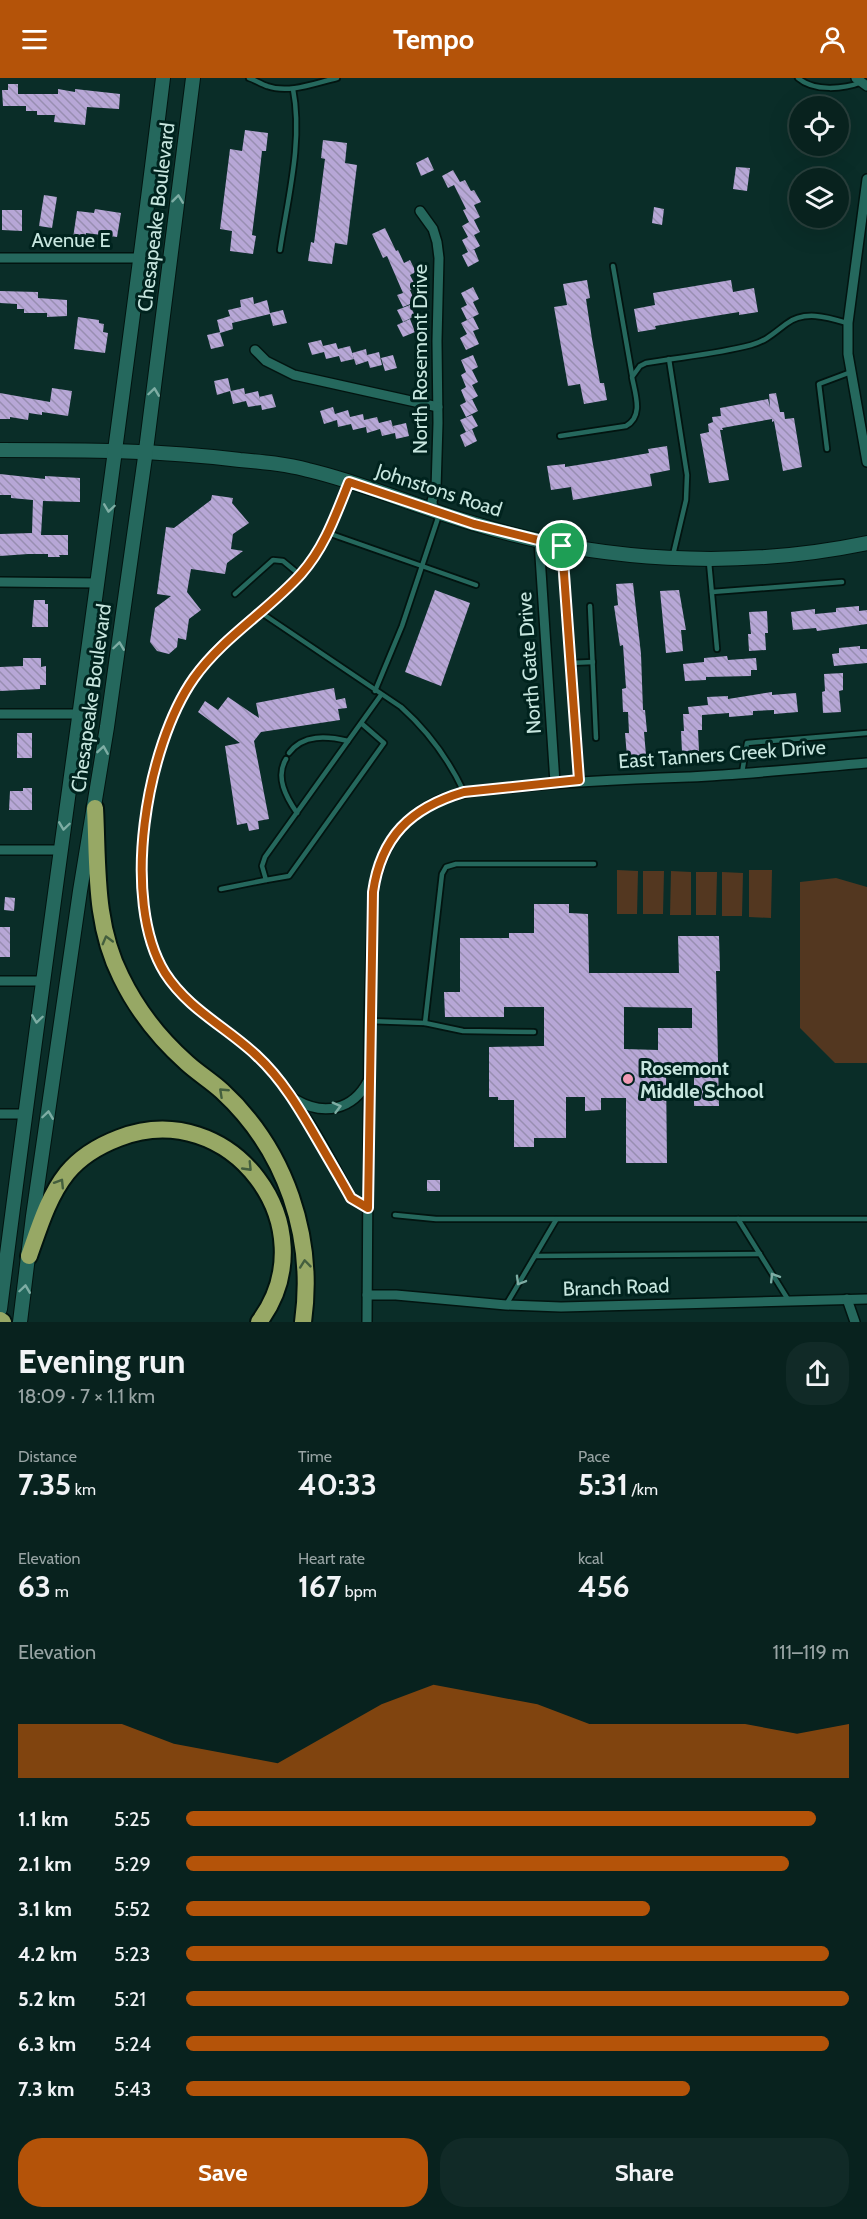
<!DOCTYPE html>
<html lang="en">
<head>
<meta charset="utf-8">
<style>
	body { margin:0; font-family:Cabin,sans-serif; background:#112a27; color:#f1f3f6; height:100vh; display:flex; flex-direction:column; font-size:22px; white-space:nowrap }
	* { box-sizing:border-box; margin:0 }
	p { font-size:20px; color:#98a4a4 }
	.icon { flex:none; width:33px; height:33px; fill:none; stroke:currentColor; stroke-width:2; stroke-linecap:round; stroke-linejoin:round }
	.map { position:relative; height:1244px; overflow:hidden }
	.drawer { display:flex; flex-direction:column; background:#08221e; flex:1 }
	.drawer>* { flex:none }
	.buttons { position:absolute; left:789px; top:18px; display:grid; gap:12px }
	.buttons a { display:grid; place-items:center; width:60px; height:60px; border-radius:50%; background:#08221e; box-shadow:0 6px 24px #0002,0 0 0 2px #293f3c; font-size:30px }
	.pin { position:absolute; display:grid; place-items:center; width:51px; height:51px; color:#fff; margin:-26px; border:3px solid #fff; border-radius:50%; box-shadow:0 2px 6px #0007 }
	.round { display:grid; place-items:center; flex:none; width:63px; height:63px; border-radius:24px; background:#112a27 }
	.headline { display:flex; align-items:center; justify-content:space-between; height:102px; padding:0 18px }
	h1 { font-size:33px; font-weight:700; line-height:45px }
	.figures { display:grid; grid-template-columns:repeat(3,1fr); gap:9px; height:102px; padding:6px 18px }
	.figures div { display:grid; align-content:center }
	.figures b { font-size:30px; font-weight:700 }
	.figures small { font-size:16px; font-weight:400 }
	.figures p { font-size:16px }
	.chart { height:168px; padding:12px 18px }
	.chart p { display:flex; justify-content:space-between }
	.chart svg { width:100%; height:108px; margin-top:6px; fill:#b45309; opacity:.7 }
	.primary-button { display:flex; gap:12px; margin-top:auto; padding:12px 18px }
	.primary-button a { flex:1; height:69px; border-radius:24px; background:#b45309; color:#fff; font-size:24px; font-weight:700; line-height:69px; text-align:center }
	.primary-button a+a { background:#112a27; color:#f1f3f6 }
	ul { padding:0 18px; list-style:none; font-size:20px }
	li { display:grid; grid-template-columns:96px 72px 1fr; align-items:center; height:45px }
	li i { height:15px; border-radius:8px; background:#b45309 }
	header { display:flex; justify-content:space-between; align-items:center; height:78px; padding:0 18px; background:#b45309; color:#fff; font-size:27px; font-weight:700 }
	.map>svg:first-child { display:block }
	.pitch { fill:#533720 }
	.building { fill:url(#building-back-hatch); fill-rule:evenodd }
	.lines { fill:none; stroke-linecap:round; stroke-linejoin:round }
	.lane-casing { stroke:#021410; stroke-width:8 }
	.street-casing { stroke:#021410; stroke-width:12 }
	.secondary-casing { stroke:#021410; stroke-width:16 }
	.highway-casing { stroke:#021410; stroke-width:20 }
	.lane { stroke:#25685d; stroke-width:4.5 }
	.street { stroke:#25685d; stroke-width:9 }
	.secondary { stroke:#25685d; stroke-width:14 }
	.highway { stroke:#97a865; stroke-width:16 }
	.oneway { stroke:#7eada4 }
	.oneway2 { stroke:#445f3e }
	.route-casing { stroke:#fff; stroke-width:12 }
	.route { stroke:#b45309; stroke-width:8 }
	.poi-dot { fill:#f19ab4; stroke:#00231e; stroke-width:2 }
	.labels { text-anchor:middle; stroke-width:6; stroke-linejoin:round; paint-order:stroke }
	.street-label { font-size:20px; fill:#c7e6df; stroke:#00231e }
	.poi-label { font-size:20px; font-weight:bold; fill:#c7e6df; stroke:#00231e; text-anchor:start }
</style>
</head>
<body>
<header><svg class="icon" aria-label="menu" viewBox="0 0 24 24"><path d="M4 6h16M4 12h16M4 18h16"/></svg>Tempo<svg class="icon" aria-label="person" viewBox="0 0 24 24"><circle cx="12" cy="8" r="4"/><path d="M4 21q1-7 8-7t8 7"/></svg></header>
<div class="map">
<svg width="867" height="1244" viewBox="0 0 867 1244">
	<defs>
		<pattern id="building-back-hatch" width="6" height="6" patternUnits="userSpaceOnUse" patternTransform="scale(1.5)"><rect width="6" height="6" fill="#b7a7d6"/><path d="M-1 5l2 2M0 0l6 6M5-1l2 2" fill="none" stroke="#988eb1"/></pattern>
	</defs>
	<rect width="100%" height="100%" fill="#0a2d28"/>
	<!-- pitch -->
	<g class="pitch">
		<path d="M617 792 638 793 637 836H617Z"/>
		<path d="M749 792H772L771 840 749 839Z"/>
		<path d="M643 793H664L663 836H643Z"/>
		<path d="M671 793 691 794V837H670Z"/>
		<path d="M696 794H717L716 837H696Z"/>
		<path d="M722 794 743 795 742 838H722Z"/>
		<path d="M836 800 867 809V985H835L800 950V804Z"/>
	</g>
	<!-- building -->
	<g class="building">
		<path d="M8 6H18V16H58V11L75 14V11L120 16 119 31 87 29 85 47 54 44 55 37H37V33H26V28H3L2 12H8Z"/>
		<path d="M245 52 268 55 266 73H262L257 117 252 157 256 158 253 176 230 173 232 153 220 151 230 71 242 73Z"/>
		<path d="M323 62 347 65 345 85 357 87 347 167 335 165 332 186 308 183 311 164 314 165 320 120 325 81 321 80Z"/>
		<path d="M428 79 434 92 421 98 416 85Z"/>
		<path d="M736 89 750 90 747 113 733 111Z"/>
		<path d="M453 92 460 104 465 102 471 113 474 112 481 124 474 127 480 139 474 142 480 154 474 157 480 168 471 173 474 171 479 183 468 189 462 177 468 174 462 162 468 159 462 148 469 144 463 132 466 131 454 107 448 110 442 98Z"/>
		<path d="M44 117 57 119 52 150 39 148Z"/>
		<path d="M654 129 664 131 662 147 652 145Z"/>
		<path d="M95 131 121 135 117 159 86 155 85 162 73 160 77 133 94 135Z"/>
		<path d="M2 132H22V153L2 152Z"/>
		<path d="M385 150 396 173 398 172 404 185 410 182 416 194 410 197 416 209 408 213 410 212 415 224 403 229 397 217 403 215 387 178 383 180 372 156Z"/>
		<path d="M587 202 590 220 586 221 592 261 600 305H604L607 322 584 326 580 306 568 308 554 229 567 227 563 206Z"/>
		<path d="M731 202 733 214 754 210 758 234 739 237V234L690 242 655 248 656 251 638 254 634 231 655 227 653 215Z"/>
		<path d="M473 209 479 221 473 224 479 236 467 242 461 230 467 227 461 215Z"/>
		<path d="M0 213 38 214V220L67 222V238L47 239V235H24V231H17V226L0 225Z"/>
		<path d="M253 219 254 226 267 222 270 235 283 232 287 245 273 248 270 236 232 245 233 251 220 255 224 268 211 271 207 257 220 254 217 242 230 238 228 232 241 229 240 222Z"/>
		<path d="M410 227 415 238 403 244 397 232Z"/>
		<path d="M78 239 99 242V245L104 246 103 254 108 255 105 275 74 271Z"/>
		<path d="M473 239 479 251 473 253 479 266 466 272 460 260 467 256 461 245Z"/>
		<path d="M410 241 415 254 403 259 397 247Z"/>
		<path d="M321 262 323 268 336 265 338 271 350 268 354 281 341 284 339 278 326 281 324 274 312 277 308 265Z"/>
		<path d="M366 271 367 277 379 274 382 287 370 290 368 283 356 287 352 275Z"/>
		<path d="M393 277 397 290 385 293 381 280Z"/>
		<path d="M473 277 478 289 472 292 478 304 472 307 478 318 469 323 472 321 478 333 466 339 460 327 466 324 461 312 466 309 461 297 466 294 461 282Z"/>
		<path d="M228 300 231 313 244 310 245 316 258 313 260 321 259 319 272 316 276 329 262 332 261 327 248 329 246 323 233 326 230 313 217 317 214 303Z"/>
		<path d="M52 310 72 313 68 338 42 334V337L29 335 28 342 10 339V341H0V315L50 324Z"/>
		<path d="M776 315 780 334H784L785 341 794 340 802 389 783 393 774 343 772 344V341L722 350 723 352H720L729 402 709 405 700 356 709 354 708 346 713 344 712 339 721 338 720 330 768 321 770 329 769 316Z"/>
		<path d="M333 329 335 336 348 332 350 339 363 336 364 342 377 339 379 345 391 342 394 353 393 348 406 345 409 358 396 361 395 355 382 358 380 351 367 355 366 349 353 352 351 346 338 349 337 342 324 346 320 333Z"/>
		<path d="M472 337 478 348 466 354 460 342Z"/>
		<path d="M472 351 477 363 465 369 460 357Z"/>
		<path d="M667 368 670 392 650 396 652 408 573 422 571 409 551 412 547 388 565 386V389L609 382 649 375 648 371Z"/>
		<path d="M0 396 45 401V398L80 400V424L43 423 41 457H68V477H59L60 479H48V476H28L0 478V456L32 455 33 422 11 420V417H0Z"/>
		<path d="M212 417 233 420 232 425 249 445 233 456 231 471 243 473 227 485 225 496 191 491 187 514 201 532 189 541 186 562 178 560 177 569 169 576 157 573 150 564 155 530 171 518 157 516 166 449 174 450 211 422Z"/>
		<path d="M633 505 641 576 643 632H645L647 654H644L646 677 627 679 625 655H629L628 634H623L622 611 626 610 623 567 620 568 614 528 618 527 616 506Z"/>
		<path d="M435 512 470 525 441 608 405 594Z"/>
		<path d="M679 512 686 552H681L683 573 666 575 660 513Z"/>
		<path d="M34 522H45V526H48V549H32Z"/>
		<path d="M859 528V533L867 532V546L817 553 816 550 793 552 791 534 815 531V536L836 534V530Z"/>
		<path d="M767 533 768 555H765L766 572 749 573 748 556H751L749 534Z"/>
		<path d="M860 568V571H867V585L834 588 832 576 839 575V570Z"/>
		<path d="M727 578 728 582 756 580 757 592H751V598L706 599V602L685 603 683 586 704 584V580Z"/>
		<path d="M23 580H41V589L46 588V607H40V611L0 613V589L23 588Z"/>
		<path d="M843 595V612L839 613 841 634 823 635 822 614 825 613 824 596Z"/>
		<path d="M334 610 336 622 345 620 347 630 338 631 340 642 261 654 254 663 269 741 258 743 259 751 249 753 247 745 237 747 225 668 240 665 198 634 205 623 218 632 228 619 259 640 256 625Z"/>
		<path d="M772 614V617L796 615 798 634 774 636V632L753 633V637L729 639V635L702 637V652H698L699 673 682 674 681 653H684L683 636H689L688 629 708 627 707 619 728 618V621Z"/>
		<rect x="17" y="655" width="15" height="25"/>
		<path d="M23 710H32V732H9L10 713H23Z"/>
		<path d="M5 819 15 820 14 833 4 832Z"/>
		<path d="M534 826H569V835L588 836 589 895H679L678 858H719L720 893H716L719 1028H694V991L666 992 667 1085H626V1020H601V1032L585 1033V1019H566V1060H534V1069H514V1022H498V1019H489V969L544 968V929H504V939H445L444 914H460V860H509V855H534ZM624 929 692 930V950H658V972L624 971Z"/>
		<rect x="0" y="849" width="10" height="30"/>
		<rect x="427" y="1102" width="13" height="11"/>
	</g>
	<g class="lines">
		<!-- lane casing -->
		<g class="lane-casing">
			<g id="lane">
				<path d="M249 0C255 2 261 6 267 8 289 16 315 5 337 0"/>
				<path d="M798 0C814 14 844 11 862 4"/>
				<path d="M280 172C288 119 303 63 293 11"/>
				<path d="M613 188 632 297"/>
				<path d="M669 281 687 397 686 422 673 477"/>
				<path d="M560 358 626 348C644 338 635 316 632 299L640 288 646 285C681 279 717 276 751 267 766 263 774 255 786 246 804 232 827 239 847 245"/>
				<path d="M827 371 819 306 851 294"/>
				<path d="M328 455 476 507"/>
				<path d="M709 484 717 571"/>
				<path d="M712 514 842 504"/>
				<path d="M235 516 273 482 283 483 300 497"/>
				<path d="M590 528 596 660"/>
				<path d="M260 534 401 629C429 654 448 680 464 714"/>
				<path d="M570 585 593 584"/>
				<path d="M375 613 402 548 438 440 437 438"/>
				<path d="M361 645 384 665 289 798 266 802 262 788 265 779 381 617"/>
				<path d="M289 675C303 656 327 658 348 663"/>
				<path d="M286 681C275 699 286 719 297 735"/>
				<path d="M742 695 747 665 867 655"/>
				<path d="M221 811 266 802"/>
				<path d="M369 943 425 945 463 953 534 954"/>
				<path d="M425 945 442 796 446 789 456 786H594"/>
				<path d="M395 1137 436 1141H867"/>
				<path d="M738 1141 789 1223"/>
				<path d="M535 1178 760 1176"/>
				<path d="M506 1227 556 1142"/>
			</g>
		</g>
		<!-- street casing -->
		<g class="street-casing">
			<g id="street">
				<path d="M856 0 867 8"/>
				<path d="M867 101 848 245V276L867 384"/>
				<path d="M420 133 433 151 437 164 439 180 437 263 438 345 436 411 432 423 433 433"/>
				<path d="M0 180H141"/>
				<path d="M255 272 266 283 294 297 438 329"/>
				<path d="M349 404C336 436 325 469 301 496 268 533 222 559 194 600 146 668 120 822 165 895 188 931 226 949 256 977 294 1012 327 1073 351 1120L368 1130"/>
				<path d="M539 463 555 705"/>
				<path d="M562 468 579 702"/>
				<path d="M0 504 98 505"/>
				<path d="M0 636H80"/>
				<path d="M0 772H61"/>
				<path d="M0 903H43"/>
				<path d="M296 1022C324 1038 353 1032 368 1003"/>
				<path d="M0 1036H24"/>
				<path d="M367 1217H396L506 1227 561 1229 867 1221"/>
				<path d="M847 1221 855 1244"/>
				<path d="M367 1244 369 943 373 814C379 777 395 746 430 727 457 712 488 712 518 709 575 703 633 701 690 699 749 696 808 690 867 685"/>
			</g>
		</g>
		<!-- secondary casing -->
		<g class="secondary-casing">
			<g id="secondary">
				<path d="M0 372C81 372 160 372 240 382 263 384 286 386 308 392 364 405 417 429 472 445 598 484 737 492 867 465"/>
				<path d="M0 1231C52 820 113 411 163 0"/>
				<path d="M20 1244 33 1138 80 813 107 649 146 372 193 0"/>
			</g>
		</g>
		<!-- highway casing -->
		<g class="highway-casing">
			<g id="highway">
				<path d="M95 730C98 788 94 846 121 899 137 932 160 961 187 985 198 995 211 1003 222 1013 286 1072 315 1159 303 1244"/>
				<path d="M29 1178C39 1150 48 1119 67 1095 81 1078 98 1068 119 1060 230 1017 330 1149 259 1244"/>
				<path d="M0 1242 3 1244"/>
			</g>
		</g>
		<!-- lane -->
		<use href="#lane" class="lane"/>
		<!-- street -->
		<use href="#street" class="street"/>
		<!-- secondary -->
		<use href="#secondary" class="secondary"/>
		<!-- highway -->
		<use href="#highway" class="highway"/>
	</g>
	<!-- one-way arrows -->
	<defs><path id="oneway-chevron" d="M-2-3.5L2.5 0L-2 3.5" fill="none" stroke-width="1.6" stroke-linecap="round" stroke-linejoin="round" transform="scale(1.5)"/></defs>
	<g class="oneway">
		<use href="#oneway-chevron" transform="translate(178 121) rotate(-83)"/>
		<use href="#oneway-chevron" transform="translate(154 314) rotate(-82)"/>
		<use href="#oneway-chevron" transform="translate(109 430) rotate(98)"/>
		<use href="#oneway-chevron" transform="translate(119 568) rotate(-82)"/>
		<use href="#oneway-chevron" transform="translate(103 672) rotate(-81)"/>
		<use href="#oneway-chevron" transform="translate(64 748) rotate(98)"/>
		<use href="#oneway-chevron" transform="translate(37 941) rotate(98)"/>
		<use href="#oneway-chevron" transform="translate(337 1029) rotate(-15)"/>
		<use href="#oneway-chevron" transform="translate(48 1037) rotate(-82)"/>
		<use href="#oneway-chevron" transform="translate(774 1199) rotate(-122)"/>
		<use href="#oneway-chevron" transform="translate(520 1203) rotate(120)"/>
		<use href="#oneway-chevron" transform="translate(25 1211) rotate(-82)"/>
	</g>
	<g class="oneway2">
		<use href="#oneway-chevron" transform="translate(107 862) rotate(-105)"/>
		<use href="#oneway-chevron" transform="translate(223 1014) rotate(-137)"/>
		<use href="#oneway-chevron" transform="translate(248 1089) rotate(46)"/>
		<use href="#oneway-chevron" transform="translate(60 1105) rotate(-58)"/>
		<use href="#oneway-chevron" transform="translate(305 1186) rotate(-96)"/>
	</g>
	<g class="lines">
		<!-- route casing -->
		<g class="route-casing">
			<path id="route" d="M349 404 474 446 562 468 579 702 464 714C410 730 381 759 373 814L368 1130 351 1120C340 1100 328 1080 317 1061 299 1030 282 1001 256 977 226 949 188 931 165 895 120 822 146 668 194 600 223 559 268 533 301 496 325 469 336 436 349 404Z"/>
		</g>
		<!-- route -->
		<use href="#route" class="route"/>
	</g>
	<!-- markers -->
	<circle class="poi-dot" cx="628" cy="1001" r="6"/>
	<g class="labels">
		<!-- street labels -->
		<g class="street-label">
			<text transform="translate(156 139) rotate(-83)" y="7">Chesapeake Boulevard</text>
			<text x="71" y="169">Avenue E</text>
			<text transform="translate(420 281) rotate(-90)" y="7">North Rosemont Drive</text>
			<text transform="translate(439 412) rotate(18)" y="7">Johnstons Road</text>
			<text transform="translate(529 585) rotate(-94)" y="7">North Gate Drive</text>
			<text transform="translate(91 620) rotate(-82)" y="7">Chesapeake Boulevard</text>
			<text transform="translate(722 676) rotate(-4)" y="7">East Tanners Creek Drive</text>
			<text transform="translate(616 1209) rotate(-2)" y="7">Branch Road</text>
		</g>
		<!-- poi labels -->
		<g class="poi-label">
			<text x="640" y="997">Rosemont<tspan x="640" dy="23">Middle School</tspan></text>
		</g>
	</g>
</svg>
<div class="buttons">
<a><svg class="icon" aria-label="locate" viewBox="0 0 24 24"><circle cx="12" cy="12" r="6"/><path d="M12 2v4M12 18v4M2 12h4M18 12h4"/></svg></a>
<a><svg class="icon" aria-label="layers" viewBox="0 0 24 24"><path d="M12 4l9 5-9 5-9-5zM3 14l9 5 9-5"/></svg></a>
</div>
<div class="pin" style="left:562px;top:468px;background:#1e9e55"><svg class="icon" aria-label="arrive" viewBox="0 0 24 24"><path d="M6 21V4h12l-3 4 3 4H6"/></svg></div>
</div>
<section class="drawer">
<div class="headline"><div><h1>Evening run</h1><p>18:09 · 7 × 1.1 km</p></div><a class="round"><svg class="icon" aria-label="share" viewBox="0 0 24 24"><path d="M12 15V3M7 8l5-5 5 5M5 13v7h14v-7"/></svg></a></div>
<div class="figures">
<div><p>Distance</p><b>7.35<small> km</small></b></div>
<div><p>Time</p><b>40:33</b></div>
<div><p>Pace</p><b>5:31<small> /km</small></b></div>
</div>
<div class="figures">
<div><p>Elevation</p><b>63<small> m</small></b></div>
<div><p>Heart rate</p><b>167<small> bpm</small></b></div>
<div><p>kcal</p><b>456</b></div>
</div>
<div class="chart"><p><span>Elevation</span>111–119 m</p>
<svg viewBox="0 0 160 44" preserveAspectRatio="none"><path d="M0 44V22L10 22L20 22L30 30L40 34L50 38L60 26L70 14L80 6L90 10L100 14L110 22L120 22L130 22L140 22L150 26L160 22V44z"/></svg>
</div>
<ul>
<li><b>1.1 km</b>5:25<i style="width:95%"></i></li>
<li><b>2.1 km</b>5:29<i style="width:91%"></i></li>
<li><b>3.1 km</b>5:52<i style="width:70%"></i></li>
<li><b>4.2 km</b>5:23<i style="width:97%"></i></li>
<li><b>5.2 km</b>5:21<i style="width:100%"></i></li>
<li><b>6.3 km</b>5:24<i style="width:97%"></i></li>
<li><b>7.3 km</b>5:43<i style="width:76%"></i></li>
</ul>
<div class="primary-button"><a>Save</a><a>Share</a></div>
</section>
</body>
</html>
